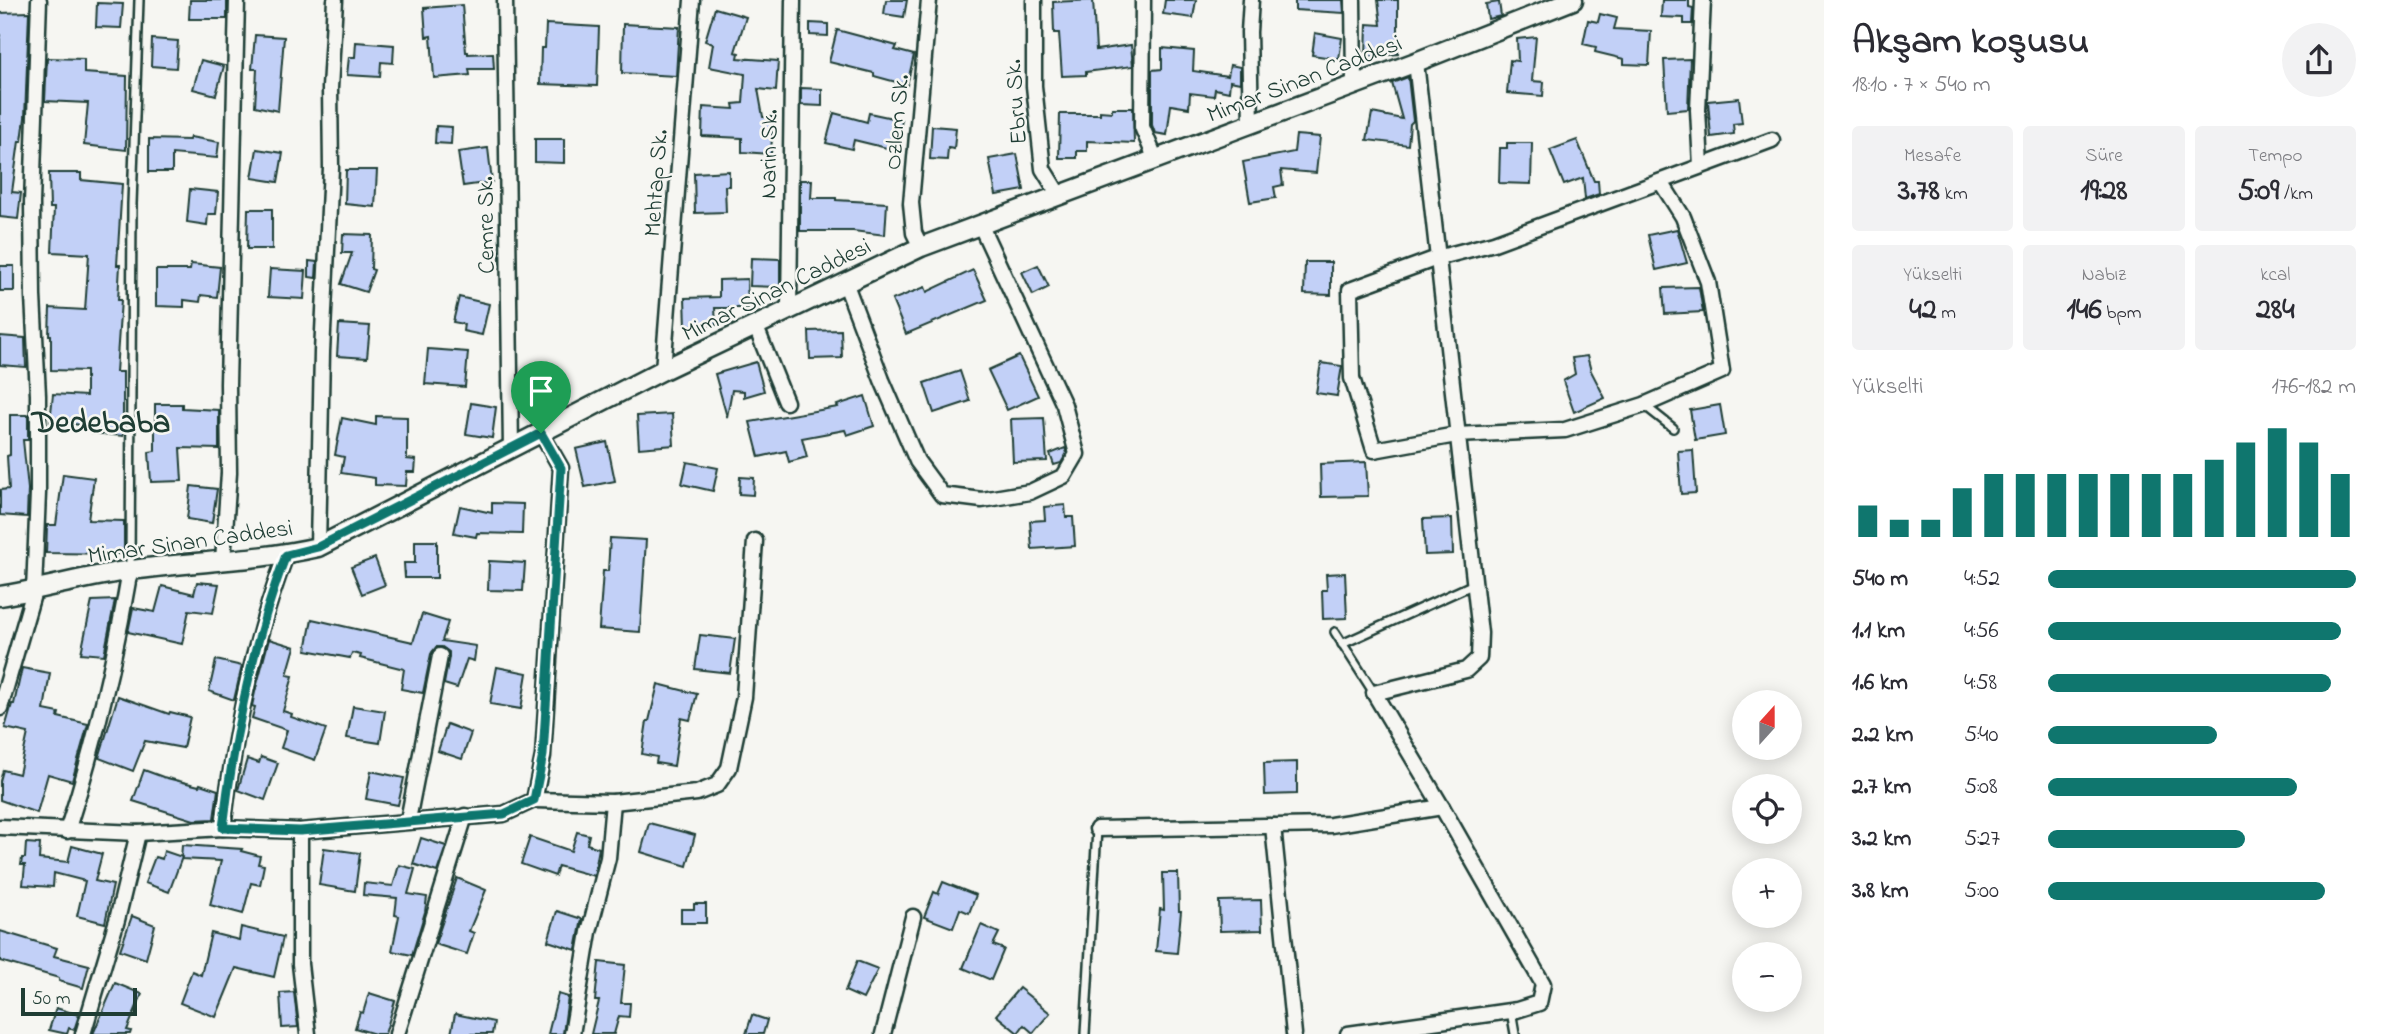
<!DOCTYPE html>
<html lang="tr">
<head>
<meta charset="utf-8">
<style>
	body { margin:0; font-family:"Indie Flower",sans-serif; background:#f2f2f3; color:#2b2b33; height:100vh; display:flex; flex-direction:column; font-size:26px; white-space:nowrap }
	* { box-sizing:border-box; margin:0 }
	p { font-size:23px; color:#7c7c81 }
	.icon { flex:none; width:38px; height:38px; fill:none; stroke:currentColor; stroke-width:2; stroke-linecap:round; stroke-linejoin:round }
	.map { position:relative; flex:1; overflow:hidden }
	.sheet { display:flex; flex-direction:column; background:#fff; width:560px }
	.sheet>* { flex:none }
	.needle { width:46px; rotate:21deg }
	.fabs { position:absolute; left:1732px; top:690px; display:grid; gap:14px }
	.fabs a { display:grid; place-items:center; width:70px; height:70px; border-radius:50%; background:#fff; box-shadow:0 4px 18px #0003; font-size:35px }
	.scale { position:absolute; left:21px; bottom:18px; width:116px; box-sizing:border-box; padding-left:7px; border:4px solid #1f3d34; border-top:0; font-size:19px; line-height:24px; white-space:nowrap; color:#1f3d34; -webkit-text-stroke:5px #f6f6f2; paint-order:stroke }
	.pin { position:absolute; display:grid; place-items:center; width:60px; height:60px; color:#fff; margin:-72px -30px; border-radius:50% 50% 50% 0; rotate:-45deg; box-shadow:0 0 7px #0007 }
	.pin .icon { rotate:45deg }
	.round { display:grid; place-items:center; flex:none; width:74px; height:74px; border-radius:37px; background:#f2f2f3 }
	.headline { display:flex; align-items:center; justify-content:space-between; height:119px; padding:0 28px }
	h1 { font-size:38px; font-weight:700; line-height:52px }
	.stats { display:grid; grid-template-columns:repeat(3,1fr); gap:10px; height:119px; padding:7px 28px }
	.stats div { display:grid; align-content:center; border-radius:7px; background:#f2f2f3; text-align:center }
	.stats b { font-size:30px; font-weight:700 }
	.stats small { font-size:19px; font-weight:400 }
	.stats p { font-size:19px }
	.chart { height:196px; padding:14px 28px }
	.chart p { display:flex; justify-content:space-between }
	.chart svg { width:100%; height:126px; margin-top:7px; stroke:#0f766e; stroke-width:6 }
	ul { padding:0 28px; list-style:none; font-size:23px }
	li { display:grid; grid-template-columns:112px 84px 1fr; align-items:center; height:52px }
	li i { height:18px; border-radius:9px; background:#0f766e }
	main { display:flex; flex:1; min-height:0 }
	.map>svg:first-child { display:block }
	.building { fill:#c2d0f7; stroke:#1f3d34; stroke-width:2 }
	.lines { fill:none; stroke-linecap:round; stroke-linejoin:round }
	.service-casing { stroke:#1f3d34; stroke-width:12 }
	.minor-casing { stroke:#1f3d34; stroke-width:19 }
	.tertiary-casing { stroke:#1f3d34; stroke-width:23 }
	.service { stroke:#f6f6f2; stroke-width:7 }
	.minor { stroke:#f6f6f2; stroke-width:14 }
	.tertiary { stroke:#f6f6f2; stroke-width:18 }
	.route-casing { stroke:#fff; stroke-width:14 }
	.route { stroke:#0f766e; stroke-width:9 }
	.labels { text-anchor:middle; stroke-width:5; stroke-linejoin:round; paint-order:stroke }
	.street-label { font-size:24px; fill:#1f3d34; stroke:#f6f6f2 }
	.district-label { font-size:32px; font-weight:bold; fill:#1f3d34; stroke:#f6f6f2 }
</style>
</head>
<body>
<main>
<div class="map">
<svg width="1824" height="1034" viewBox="0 0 1824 1034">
	<rect width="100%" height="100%" fill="#f6f6f2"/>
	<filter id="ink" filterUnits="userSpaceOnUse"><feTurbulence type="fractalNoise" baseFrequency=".0143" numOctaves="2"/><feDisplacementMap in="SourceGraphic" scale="14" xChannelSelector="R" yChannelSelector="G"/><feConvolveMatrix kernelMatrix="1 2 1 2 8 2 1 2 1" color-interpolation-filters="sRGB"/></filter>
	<g filter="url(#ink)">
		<!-- building -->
		<g class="building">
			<path d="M190 0H227V19H189Z"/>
			<path d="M886 0H907L904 17 884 14Z"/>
			<path d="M1093 0 1096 50 1131 45 1133 66 1086 72V75L1062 76 1059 33H1054L1053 2Z"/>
			<path d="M1165 0H1196L1193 18 1163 14Z"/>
			<path d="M1295 0H1343L1344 13 1295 10Z"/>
			<path d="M1378 0H1398V54L1366 57 1367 24 1381 25Z"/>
			<path d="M1662 0H1689V7L1693 8 1692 24H1684V18L1661 17Z"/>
			<path d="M1499 2 1501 16 1488 19 1486 4Z"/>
			<path d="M97 3 123 4 121 28 96 27Z"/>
			<path d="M462 5 466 52H468V54L493 53 494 69H469L470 75 434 78 431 36 426 37 424 8Z"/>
			<path d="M715 8 746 17 735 52 739 53 738 58 778 61 776 91 758 89 763 117H773L771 154 742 152V138L702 136 703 107 734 109 733 104 743 103 745 74 709 67 713 44 705 41Z"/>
			<path d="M29 12 25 118 22 141H19L12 192 21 193 18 219 0 217V13Z"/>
			<path d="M1600 14 1617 18 1614 29 1651 31 1649 65 1624 64V59L1595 52 1596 47 1583 44 1588 20 1598 22Z"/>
			<path d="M810 23 828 24V36L810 35Z"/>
			<path d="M546 24 599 27 597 86 540 84 541 48H545Z"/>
			<path d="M623 24 679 27 676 76 622 73Z"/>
			<path d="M837 30 897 46 895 50 914 55 907 85 874 76V73L829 62Z"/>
			<path d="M1315 33 1342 38 1339 59 1312 55Z"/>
			<path d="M255 35 284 37 278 111 255 106 257 69H252Z"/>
			<path d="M1536 37 1532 81 1544 82 1543 96 1507 93 1510 60 1518 61 1517 39Z"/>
			<path d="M152 39 178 41 176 68 151 66Z"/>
			<path d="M356 42 394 45 393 63 381 62 380 77 347 75 349 57H355Z"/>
			<path d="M1162 48 1194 51 1193 71 1228 76 1230 65 1240 67V83L1230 81 1229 92 1215 89 1214 96 1190 93 1189 108 1171 105 1167 135 1155 133 1152 125V70L1162 69Z"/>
			<path d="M47 58 84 59V73L127 76 126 150 84 145 88 103 45 101Z"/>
			<path d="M1690 59 1688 109 1667 111 1664 60Z"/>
			<path d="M201 60 224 66 216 95 193 89Z"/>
			<path d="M1408 77 1413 121 1410 124 1408 145 1367 140 1372 113 1402 119 1392 83Z"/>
			<path d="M801 88 822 89V106L801 105Z"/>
			<path d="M1739 98 1742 123 1733 124 1734 134 1711 137 1708 101Z"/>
			<path d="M1112 108H1133L1134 143 1087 141V151H1077V158H1059L1060 114H1100V111L1112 112Z"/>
			<path d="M834 113 867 122 869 113 902 120 895 150 854 140 852 149 826 143Z"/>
			<path d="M436 126 452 127 451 144 435 143Z"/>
			<path d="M932 126 956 128 954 149 948 148 947 160 930 159Z"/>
			<path d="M1296 135 1320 137 1316 173 1281 170 1283 185 1274 187 1276 198 1250 202 1243 162 1294 152Z"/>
			<path d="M190 137 219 142 217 158 172 154V172H149V139L189 140Z"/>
			<path d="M535 139H564V163L535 162Z"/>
			<path d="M1577 140 1594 181H1598L1599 194 1585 199 1583 178 1564 185 1550 150Z"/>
			<path d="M1507 143H1532L1531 184 1499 183 1500 148H1507Z"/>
			<path d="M488 148 492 182 463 186 458 152Z"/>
			<path d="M257 149 283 153 278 182 252 178Z"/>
			<path d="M1017 154 1024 190 996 195 989 159Z"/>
			<path d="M346 170H377L375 207 345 204Z"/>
			<path d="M729 171V186H725L726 212 695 213 694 173Z"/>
			<path d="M49 173H81V180L122 184 117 265H120L118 300H121L116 372H123V436L92 433 93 426 50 422 53 394 86 396V371L51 370V335H49L50 308 85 310 89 254 52 252 54 208H50Z"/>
			<path d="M800 180H812L811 198H836V200L887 203 885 235 853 231H800Z"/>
			<path d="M190 189 218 192 216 214H208L207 225 187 222Z"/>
			<path d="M248 209H272V249H247Z"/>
			<path d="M1677 229 1687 263 1656 270 1648 235Z"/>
			<path d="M343 234 372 235 371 269 374 270 366 292 341 284 352 253H342Z"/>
			<path d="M751 258 780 259V287L750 286Z"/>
			<path d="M309 261 317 262 316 278 309 277Z"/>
			<path d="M1305 262H1331V295L1304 294Z"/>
			<path d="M191 264 220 267 217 297 201 295 200 302 184 300V307L156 306V270H190Z"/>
			<path d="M1038 265 1049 287 1033 295 1022 272Z"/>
			<rect x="0" y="266" width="14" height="25"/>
			<path d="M270 269 306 271 304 299 268 297Z"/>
			<path d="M973 270 987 300 906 334 892 300 925 287 927 292Z"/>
			<path d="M747 279 748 308H715L716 325 686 326 685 298 719 297V280Z"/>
			<path d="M1699 287 1703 312 1665 314 1663 288Z"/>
			<path d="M459 297 489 304 482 335 463 331 464 324 453 322Z"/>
			<path d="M339 324 370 326 367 358 337 356Z"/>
			<path d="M841 330 842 358 810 359 809 331Z"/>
			<path d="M0 336 25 338 26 367 0 365Z"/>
			<path d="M428 349 468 352 465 387 425 384Z"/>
			<path d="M1019 356 1038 396 1007 410 988 370Z"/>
			<path d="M1587 356 1591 371 1605 398 1574 412 1563 381 1575 374 1572 358Z"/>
			<path d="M756 362 764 391 744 397V391L732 390 727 417 715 374Z"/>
			<path d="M1321 363 1342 366 1337 396 1316 393Z"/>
			<path d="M960 371 970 401 934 413 924 383Z"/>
			<path d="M865 396 874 426 847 435 845 430 802 438 807 457 789 462 786 451 759 457 750 422 838 407 837 405Z"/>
			<path d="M471 403 496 407 492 438 466 434Z"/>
			<path d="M155 404H182V408L219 410V449L180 448 182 481 151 482 149 452 155 451Z"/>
			<path d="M1720 405 1725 435 1695 440 1690 410Z"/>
			<path d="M672 414 674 445 639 448 637 416Z"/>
			<path d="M10 415H28V440H23L28 489 27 517 0 515V490L9 489 7 456 10 455Z"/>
			<path d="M376 416 407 417V459L416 460 415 472H407L406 486 375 485V478L341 473 344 457 335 455 342 418 376 425Z"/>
			<path d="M1044 418 1047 461 1013 462 1011 419Z"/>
			<path d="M607 442 615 481 585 487 576 449Z"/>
			<path d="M1065 448 1067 453 1061 463 1054 465 1050 454Z"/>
			<path d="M1693 450 1696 493 1681 494 1678 451Z"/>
			<path d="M687 462 718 468 713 491 682 484Z"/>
			<path d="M1366 462 1368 496 1321 497 1320 464Z"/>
			<path d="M63 474 94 478 88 520 124 521V554L46 553 47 525H56Z"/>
			<path d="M740 477 754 478 753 495 739 494Z"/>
			<path d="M191 486 217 489 212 523 187 519Z"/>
			<path d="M492 503 523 504 522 534 477 533 476 537 454 533 460 506 492 513Z"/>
			<path d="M1065 505 1066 517H1073L1075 546 1032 549 1030 521 1045 520 1044 507Z"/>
			<path d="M1452 518 1453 554 1425 555 1423 519Z"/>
			<path d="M610 538 646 540 640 632 599 629 603 571H608Z"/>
			<path d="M415 541H437V578H405L404 563H415Z"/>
			<path d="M375 558 385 585 362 594 351 567Z"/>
			<path d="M489 561 525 563 523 591 488 590Z"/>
			<path d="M1345 573 1347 618 1323 619 1322 590H1327L1326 574Z"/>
			<path d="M197 582 219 584 213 613 189 610 182 644 128 632 133 608 155 612 162 586 194 594Z"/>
			<path d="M115 600 104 655 81 653 92 601Z"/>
			<path d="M422 614 448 622 442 641 476 646 474 661 467 659 457 688 444 684 449 657V652L442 647H436L431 654 423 693 401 689 404 669 360 658 361 655 352 653 350 658 306 650 312 619 413 642Z"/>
			<path d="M700 635 735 639 730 673 695 669Z"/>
			<path d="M269 639 295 647 287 675 293 676 283 711 292 714 291 717 326 729 315 760 281 748 287 730 252 718 255 707 252 706 255 692Z"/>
			<path d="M216 660 242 666 234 700 209 691Z"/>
			<path d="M497 667 527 673 521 709 490 704Z"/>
			<path d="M22 668 50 673 44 710 59 713 58 717 88 724 72 781 48 774 37 813 0 800V781L3 770 19 774 28 733 5 728 12 704H14Z"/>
			<path d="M658 684 697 694 690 720 681 718 674 766 656 763 657 757 642 754 647 721H649Z"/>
			<path d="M118 696 169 714 170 712 190 717 183 748 145 741 133 771 99 758Z"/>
			<path d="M353 706 385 711 380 743 347 738Z"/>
			<path d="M447 724 471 733 462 759 438 751Z"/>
			<path d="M261 757 278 763 265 800 238 790 247 759 259 763Z"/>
			<path d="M1297 762V794L1265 795 1264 763Z"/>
			<path d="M144 770 163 777 199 786 200 784 218 790 214 819 194 820 133 801Z"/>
			<path d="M371 771 404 778 398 805 366 799Z"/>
			<path d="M649 823 695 835 687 866 641 852Z"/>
			<path d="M577 832 589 835 587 844 599 848 594 876 558 866 555 876 521 864 530 837 571 851Z"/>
			<path d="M421 838 446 846 437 872 413 864Z"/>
			<path d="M26 843 40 844 39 859 68 862 72 846 102 854 95 881 113 885 105 923 77 916 85 881 54 873 53 887 23 885 25 865H21L22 858H25Z"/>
			<path d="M182 845 242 849 241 851 260 856 258 864 264 865 260 885 251 883 243 914 210 905 221 861 181 859Z"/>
			<path d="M324 848 360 853 355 891 319 885Z"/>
			<path d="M164 851 182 857 169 892 145 883 155 857 162 859Z"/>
			<path d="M399 865 415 869 408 894 427 897 425 912 412 955 392 951 399 916 395 915 397 898 363 895 364 883 393 886Z"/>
			<path d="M1163 873H1178L1179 911H1181L1177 953 1156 951 1160 909 1164 910Z"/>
			<path d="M457 878 486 890 469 931 474 933 467 954 435 944Z"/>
			<path d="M943 882 976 895 969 913 960 909 953 928 924 917 934 892 938 894Z"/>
			<path d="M1261 900 1262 930 1220 931 1219 901Z"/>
			<path d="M694 904H706V923H681V909H694Z"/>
			<path d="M557 911 582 919 576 950 548 941Z"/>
			<path d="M132 916 155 925 146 959 120 950Z"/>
			<path d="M981 925 999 933 993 945 1004 949 991 980 963 968Z"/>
			<path d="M241 927 283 937 274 977 236 968 216 1017 180 1003 192 971 201 975 211 933 239 940Z"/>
			<path d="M0 931 57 948 54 956 89 965 83 988 59 981V978L0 961Z"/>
			<path d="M857 961 878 969 863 999 845 991Z"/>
			<path d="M599 962 625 965 621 1003H630L629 1017 619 1016 614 1034H591L599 1001H595Z"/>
			<path d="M115 983 142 994 127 1030 131 1031 130 1034H93Z"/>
			<path d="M1019 988 1050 1013 1033 1033 1024 1025 1018 1033 996 1015Z"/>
			<path d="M294 992 298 1027 282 1028 280 993Z"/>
			<path d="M369 993 395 1001 385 1034H375L355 1028 360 1012 363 1013Z"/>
			<path d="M558 994 568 997 563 1034H548Z"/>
			<path d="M56 1008 79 1015 74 1030 69 1028 67 1034 49 1030Z"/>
			<path d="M455 1014 494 1022 492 1034H451Z"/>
			<path d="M752 1015 767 1020 763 1034H746Z"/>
		</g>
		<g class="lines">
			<!-- service casing -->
			<g class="service-casing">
				<g id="service">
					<path d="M1644 405 1673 428"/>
					<path d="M130 570 132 204 139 0"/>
					<path d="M1335 632 1374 693"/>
					<path d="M1342 644 1474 584"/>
					<path d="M1511 1011 1515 1034"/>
					<path d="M1085 1034 1097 829"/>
				</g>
			</g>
			<!-- minor casing -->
			<g class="minor-casing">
				<g id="minor">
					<path d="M505 0 511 449"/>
					<path d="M1034 0V86L1043 169 1059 195"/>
					<path d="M1143 0 1142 127 1156 160"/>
					<path d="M1353 0 1354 84"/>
					<path d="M1251 124 1249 32 1251 0"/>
					<path d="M1701 166 1698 110 1703 0"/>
					<path d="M1661 182 1683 217 1708 282 1722 371 1644 405 1565 430 1456 435 1374 450 1352 378 1350 290 1437 258 1494 243 1772 140"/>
					<path d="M921 247 914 233 911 203 929 0"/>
					<path d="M845 282 882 380 917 461 942 495 982 500 1030 492 1064 476 1077 454 1064 405 980 224"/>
					<path d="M789 308 793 0"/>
					<path d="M756 327 786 402"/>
					<path d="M663 370 692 0"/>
					<path d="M318 547 322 352 331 168 330 88 335 0"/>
					<path d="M223 561 229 473 228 384 237 0"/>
					<path d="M0 708 34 591 38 493V395L33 296 32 203 39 0"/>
					<path d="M534 800 613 802 697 793 717 785 729 768 744 697 755 541"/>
					<path d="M408 820 440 656"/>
					<path d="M1273 826 1294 1034"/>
					<path d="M0 827 138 833 223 828 300 831 504 814 534 800 543 756 561 468 541 433"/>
					<path d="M223 828C234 734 252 644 286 555"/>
					<path d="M1097 829 1331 825 1442 807 1374 693 1466 670 1479 658 1480 633 1416 62"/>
					<path d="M67 831C95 745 115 659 130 570"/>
					<path d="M300 831V964L308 1034"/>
					<path d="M83 1034 117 920 138 833"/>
					<path d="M397 1034 465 816"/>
					<path d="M572 1034 589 932 608 858 613 802"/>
					<path d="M883 1034 913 917"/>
					<path d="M1348 1034 1517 1010 1539 1003 1543 984 1442 807"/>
				</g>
			</g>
			<!-- tertiary casing -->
			<g class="tertiary-casing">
				<path id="tertiary" d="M0 596C44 589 88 576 132 570 194 561 257 561 318 547L663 370 921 247 1416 62 1573 0"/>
			</g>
			<!-- service -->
			<use href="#service" class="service"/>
			<!-- minor -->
			<use href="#minor" class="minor"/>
			<!-- tertiary -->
			<use href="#tertiary" class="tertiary"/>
		</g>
	</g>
	<g class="lines" filter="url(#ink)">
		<!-- route casing -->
		<g class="route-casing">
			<path id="route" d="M541 433 561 468 543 755 534 800 504 814 300 831 223 828C234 734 252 644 286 555L318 547Z"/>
		</g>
		<!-- route -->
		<use href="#route" class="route"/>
	</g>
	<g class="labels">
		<!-- street labels -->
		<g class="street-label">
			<text transform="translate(1304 78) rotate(-21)" y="8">Mimar Sinan Caddesi</text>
			<text transform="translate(1015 102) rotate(-94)" y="8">Ebru Sk.</text>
			<text transform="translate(896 122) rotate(-85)" y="8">Ozlem Sk.</text>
			<text transform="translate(768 154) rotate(-89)" y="8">Narin Sk.</text>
			<text transform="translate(655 183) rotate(-86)" y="8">Mehtap Sk.</text>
			<text transform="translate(485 225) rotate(-91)" y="8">Cemre Sk.</text>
			<text transform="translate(776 289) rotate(-26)" y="8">Mimar Sinan Caddesi</text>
			<text transform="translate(190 541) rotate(-8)" y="8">Mimar Sinan Caddesi</text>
		</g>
		<!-- district labels -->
		<g class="district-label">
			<text x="101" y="432">Dedebaba</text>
		</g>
	</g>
</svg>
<div class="fabs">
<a><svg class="needle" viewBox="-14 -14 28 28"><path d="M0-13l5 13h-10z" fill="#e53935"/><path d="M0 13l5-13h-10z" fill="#7c7c81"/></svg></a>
<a><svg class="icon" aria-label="locate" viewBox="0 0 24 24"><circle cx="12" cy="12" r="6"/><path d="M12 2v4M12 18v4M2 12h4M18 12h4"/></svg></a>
<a>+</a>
<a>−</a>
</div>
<div class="scale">50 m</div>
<div class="pin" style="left:541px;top:433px;background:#1e9e55"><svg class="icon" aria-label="arrive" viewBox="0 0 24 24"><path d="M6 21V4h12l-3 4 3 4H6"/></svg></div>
</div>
<section class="sheet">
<div class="headline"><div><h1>Akşam koşusu</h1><p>18:10 · 7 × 540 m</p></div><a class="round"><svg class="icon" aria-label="share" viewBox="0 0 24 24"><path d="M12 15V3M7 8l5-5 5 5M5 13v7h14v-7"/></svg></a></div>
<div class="stats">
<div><p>Mesafe</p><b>3.78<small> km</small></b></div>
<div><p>Süre</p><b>19:28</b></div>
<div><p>Tempo</p><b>5:09<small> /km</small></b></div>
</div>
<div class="stats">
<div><p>Yükselti</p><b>42<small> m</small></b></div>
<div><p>Nabız</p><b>146<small> bpm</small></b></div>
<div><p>kcal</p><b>284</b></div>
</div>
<div class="chart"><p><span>Yükselti</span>176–182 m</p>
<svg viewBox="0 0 160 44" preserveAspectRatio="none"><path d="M5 44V33M15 44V38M25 44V38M35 44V27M45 44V22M55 44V22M65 44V22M75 44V22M85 44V22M95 44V22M105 44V22M115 44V17M125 44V11M135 44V6M145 44V11M155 44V22"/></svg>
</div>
<ul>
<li><b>540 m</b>4:52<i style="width:100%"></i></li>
<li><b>1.1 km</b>4:56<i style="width:95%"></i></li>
<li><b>1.6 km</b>4:58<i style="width:92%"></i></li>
<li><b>2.2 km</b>5:40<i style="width:55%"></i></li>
<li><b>2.7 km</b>5:08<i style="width:81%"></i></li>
<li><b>3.2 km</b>5:27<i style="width:64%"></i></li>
<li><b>3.8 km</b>5:00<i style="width:90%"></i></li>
</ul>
</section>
</main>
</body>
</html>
